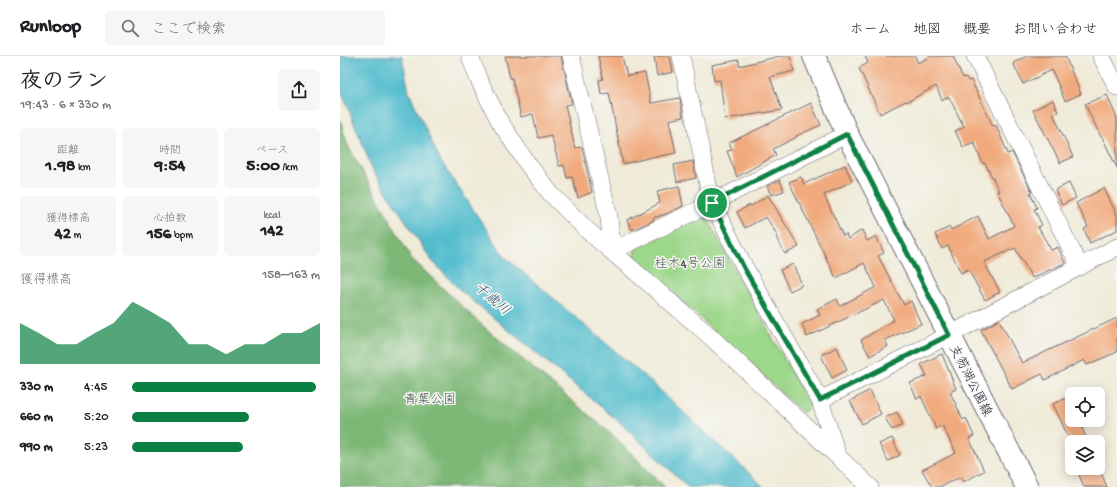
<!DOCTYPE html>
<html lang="ja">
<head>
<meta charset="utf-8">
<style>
	body { margin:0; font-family:"Gochi Hand","Klee One",sans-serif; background:#f6f6f6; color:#202124; height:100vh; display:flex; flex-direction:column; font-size:15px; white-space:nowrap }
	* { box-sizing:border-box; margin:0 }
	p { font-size:13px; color:#757577 }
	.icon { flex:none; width:22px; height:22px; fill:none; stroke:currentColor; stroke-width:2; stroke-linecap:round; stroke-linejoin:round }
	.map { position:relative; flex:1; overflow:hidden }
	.side { display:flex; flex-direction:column; background:#fff; width:340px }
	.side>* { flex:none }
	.controls { position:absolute; left:725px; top:331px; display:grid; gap:8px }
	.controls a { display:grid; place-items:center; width:40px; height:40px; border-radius:6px; background:#fff; box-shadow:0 2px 10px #0003; font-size:20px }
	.pin { position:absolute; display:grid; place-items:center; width:34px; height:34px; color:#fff; margin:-17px; border:2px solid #fff; border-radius:50%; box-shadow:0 1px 4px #0007 }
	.round { display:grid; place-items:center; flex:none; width:42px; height:42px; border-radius:6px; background:#f6f6f6 }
	.overview { display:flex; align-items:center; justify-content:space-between; height:68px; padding:0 20px }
	h1 { font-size:22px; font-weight:700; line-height:30px }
	.figures { display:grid; grid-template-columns:repeat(3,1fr); gap:6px; height:68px; padding:4px 20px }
	.figures div { display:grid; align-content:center; border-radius:6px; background:#f6f6f6; text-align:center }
	.figures b { font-size:17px; font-weight:700 }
	.figures small { font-size:11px; font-weight:400 }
	.figures p { font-size:11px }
	.chart { height:112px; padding:8px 20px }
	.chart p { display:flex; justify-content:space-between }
	.chart svg { width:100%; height:72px; margin-top:4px; fill:#0b8043; opacity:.7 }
	ul { padding:0 20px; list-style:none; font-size:13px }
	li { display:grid; grid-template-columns:64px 48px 1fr; align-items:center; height:30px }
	li i { height:10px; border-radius:5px; background:#0b8043 }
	header { display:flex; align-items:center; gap:24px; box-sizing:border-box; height:56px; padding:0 20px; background:#fff; border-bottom:1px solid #e0e0e0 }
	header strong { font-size:19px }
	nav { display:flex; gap:22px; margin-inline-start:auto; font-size:14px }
	.search { width:280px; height:36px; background:#f6f6f6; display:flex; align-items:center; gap:10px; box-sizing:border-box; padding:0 14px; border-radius:6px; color:#757577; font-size:15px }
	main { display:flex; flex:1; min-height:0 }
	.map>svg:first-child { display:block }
	.green { fill:#9cd78a; stroke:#5f7c62 }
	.forest { fill:#7db876; stroke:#506d58 }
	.water { fill:#52bdce; stroke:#3a7084 }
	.building { fill:#f1aa7d }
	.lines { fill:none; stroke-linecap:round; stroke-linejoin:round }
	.minor-casing { stroke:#6a6872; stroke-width:18 }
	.primary-casing { stroke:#6a6872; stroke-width:24 }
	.minor { stroke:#fff; stroke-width:17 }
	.primary { stroke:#fff; stroke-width:22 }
	.route-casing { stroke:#fff; stroke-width:8 }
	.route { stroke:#0b8043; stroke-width:5 }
	.labels { text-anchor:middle; stroke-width:3; stroke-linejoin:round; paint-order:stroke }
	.park-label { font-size:13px; fill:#475853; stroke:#f6f6f2 }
	.street-label { font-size:13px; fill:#22223b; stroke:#f6f6f2 }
	.water-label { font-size:14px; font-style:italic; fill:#33586e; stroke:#f6f6f2 }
</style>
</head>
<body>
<header>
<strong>Runloop</strong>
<div class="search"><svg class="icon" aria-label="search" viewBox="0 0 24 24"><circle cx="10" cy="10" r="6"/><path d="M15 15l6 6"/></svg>ここで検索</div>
<nav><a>ホーム</a><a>地図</a><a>概要</a><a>お問い合わせ</a></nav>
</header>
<main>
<section class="side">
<div class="overview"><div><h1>夜のラン</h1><p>19:43 · 6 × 330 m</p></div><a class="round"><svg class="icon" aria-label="share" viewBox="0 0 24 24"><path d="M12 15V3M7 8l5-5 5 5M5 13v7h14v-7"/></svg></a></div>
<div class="figures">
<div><p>距離</p><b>1.98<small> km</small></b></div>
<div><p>時間</p><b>9:54</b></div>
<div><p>ペース</p><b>5:00<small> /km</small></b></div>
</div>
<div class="figures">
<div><p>獲得標高</p><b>42<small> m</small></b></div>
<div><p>心拍数</p><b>156<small> bpm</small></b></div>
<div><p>kcal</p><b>142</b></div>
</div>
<div class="chart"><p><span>獲得標高</span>158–163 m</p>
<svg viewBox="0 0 160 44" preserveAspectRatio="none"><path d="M0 44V19L10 25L20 32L30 32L40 25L50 19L60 6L70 12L80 19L90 32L100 32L110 38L120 32L130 32L140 25L150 25L160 19V44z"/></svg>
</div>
<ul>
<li><b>330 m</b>4:45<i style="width:98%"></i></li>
<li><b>660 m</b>5:20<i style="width:62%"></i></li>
<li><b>990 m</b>5:23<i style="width:59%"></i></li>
</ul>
</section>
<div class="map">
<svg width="777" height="431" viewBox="0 0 777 431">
	<rect width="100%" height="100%" fill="#f6f6f2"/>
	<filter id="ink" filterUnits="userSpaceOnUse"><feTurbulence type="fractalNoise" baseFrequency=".025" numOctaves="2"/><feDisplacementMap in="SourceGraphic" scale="8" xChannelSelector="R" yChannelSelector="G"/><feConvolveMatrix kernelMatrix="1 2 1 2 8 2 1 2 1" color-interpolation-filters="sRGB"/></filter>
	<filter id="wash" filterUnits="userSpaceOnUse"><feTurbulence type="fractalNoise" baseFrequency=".012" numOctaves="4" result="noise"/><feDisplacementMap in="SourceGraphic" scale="16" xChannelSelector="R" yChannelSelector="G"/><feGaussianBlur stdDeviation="0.9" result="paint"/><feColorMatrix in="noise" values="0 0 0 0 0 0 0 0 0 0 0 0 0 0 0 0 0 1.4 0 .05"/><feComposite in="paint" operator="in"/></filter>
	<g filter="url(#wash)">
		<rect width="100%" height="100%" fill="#f0ebd8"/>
		<!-- green -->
		<path class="green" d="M365 159 470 350 463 357 294 201 295 193Z"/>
		<!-- forest -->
		<path class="forest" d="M0 63 8 90 72 203 143 270 276 382 325 431H0Z"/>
		<!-- water -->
		<path class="water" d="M0 0H62L69 36 100 104 165 201 310 325 424 431H348L277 364 121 235 92 205 34 117 0 32Z"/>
		<g id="blocks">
			<!-- building -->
			<g class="building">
				<path d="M165 0H221L232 48 225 49 235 92 242 91 252 136 238 142 232 121 227 122 224 109 219 110 213 85H212L211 79 198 82 193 58 181 61 172 22H170Z"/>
				<path d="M258 0H282L287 20 305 17 311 47 340 42 343 61 329 64 336 97 316 101V100L283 108 269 37 261 38 259 24 263 23Z"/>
				<path d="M314 0H330L333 16 317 20Z"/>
				<path d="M440 0H450L454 15 430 21 442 54 385 63 380 24 374 25 372 9 399 4V10Z"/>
				<path d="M525 0H575L578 7 591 0H613L623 22 626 21 628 25 631 24 653 70 656 69 668 98 672 96 692 136 690 137 697 152 694 153 702 169 698 171 711 194 718 191 725 207 692 222 675 192 644 206 660 236 645 244 628 213 621 217 608 190 602 193 595 178 610 171 611 174 638 160 649 183 674 170 657 135H659L645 107 643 108 634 86 623 91 615 75 624 71 609 41 602 44 596 30 567 46 566 45 540 58 519 12 528 7Z"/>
				<path d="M687 0H725L741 38 725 45 712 14 683 28 673 7Z"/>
				<path d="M767 39 777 62V112L762 81H761L745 48Z"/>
				<path d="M713 44 718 56 713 57 733 101 720 107 693 54Z"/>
				<path d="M471 47 481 69 456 80 457 81 433 93 436 99 397 121 387 95 392 94 389 87Z"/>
				<path d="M353 105 356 122 337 126 334 109Z"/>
				<path d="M505 109 512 125 484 139 503 180 506 178 508 183 522 174 527 185 536 180 544 197 538 200 564 249 571 245 581 268 545 284 548 290 530 300 521 284 554 264 544 244 467 281 462 268 480 259 477 253 497 243 500 250 536 231 524 207 496 222 449 126 461 121 464 128Z"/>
				<path d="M440 124 444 135 431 139 427 130Z"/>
				<path d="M729 127 736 142 722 149 715 134Z"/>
				<path d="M339 130 343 150 326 158 313 162 314 164 292 174 287 164 320 147 317 135Z"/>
				<path d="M764 132 777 159V174L750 187 744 173 748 171 736 147Z"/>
				<path d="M428 139 459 191 445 198 436 181 438 180 426 161 405 172 397 156 410 149 411 150Z"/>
				<path d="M453 208 462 229 450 235 440 214Z"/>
				<path d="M777 262V296L747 309 744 304 705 324 702 318 672 333 641 274 659 264 682 307Z"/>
				<path d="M497 291 507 314 492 322 481 299Z"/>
				<path d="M602 298 616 333 610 336 623 364 626 362 634 380 629 382 644 415 623 426 621 421 599 431H592L582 414 616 397 602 369 596 373 581 340 577 343 570 327 587 320 581 308Z"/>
				<path d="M530 334 541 358 522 368 510 345Z"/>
				<path d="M729 341 732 348V364H739L748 386H732V389L713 348Z"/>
				<path d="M557 356 563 369 552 374 545 362Z"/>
				<path d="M552 382 560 399 548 405 539 388Z"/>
				<path d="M736 412H759L767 431H744Z"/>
			</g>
		</g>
	</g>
	<g filter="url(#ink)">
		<use href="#blocks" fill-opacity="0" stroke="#6a6872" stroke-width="1"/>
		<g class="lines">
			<!-- minor casing -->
			<g class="minor-casing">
				<g id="minor">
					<path d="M130 0 138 22 160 66 187 107 211 138 248 175 371 281 530 431"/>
					<path d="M231 0 269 161 272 195 372 147 507 78"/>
					<path d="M341 0 372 147 405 212 480 344 497 398"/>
					<path d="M635 0 740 211"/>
					<path d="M761 0 777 31"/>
					<path d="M480 344 609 279 777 191"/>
				</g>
			</g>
			<!-- primary casing -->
			<g class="primary-casing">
				<path id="primary" d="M474 0 507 78 687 431"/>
			</g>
			<!-- minor -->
			<use href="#minor" class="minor"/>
			<!-- primary -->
			<use href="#primary" class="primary"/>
		</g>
	</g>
	<g class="lines" filter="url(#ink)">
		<!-- route casing -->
		<g class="route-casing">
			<path id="route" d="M507 78 609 279 480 344 404 212 372 147Z"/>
		</g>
		<!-- route -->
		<use href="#route" class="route"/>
	</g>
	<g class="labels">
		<!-- park labels -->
		<g class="park-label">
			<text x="350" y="211">桂木4号公園</text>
			<text x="90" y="347">青葉公園</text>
		</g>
		<!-- street labels -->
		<g class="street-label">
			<text transform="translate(632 324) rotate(63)" y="5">支笏湖公園線</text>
		</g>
		<!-- water labels -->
		<g class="water-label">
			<text transform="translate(153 242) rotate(41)" y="5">千歳川</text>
		</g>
	</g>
</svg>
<div class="controls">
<a><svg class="icon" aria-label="locate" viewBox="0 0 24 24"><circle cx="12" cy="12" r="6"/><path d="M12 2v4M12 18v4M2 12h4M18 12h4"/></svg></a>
<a><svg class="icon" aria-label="layers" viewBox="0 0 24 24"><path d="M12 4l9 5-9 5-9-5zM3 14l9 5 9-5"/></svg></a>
</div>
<div class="pin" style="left:372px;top:147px;background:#1e9e55"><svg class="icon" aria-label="arrive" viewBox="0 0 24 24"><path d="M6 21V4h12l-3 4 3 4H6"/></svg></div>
</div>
</main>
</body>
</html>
